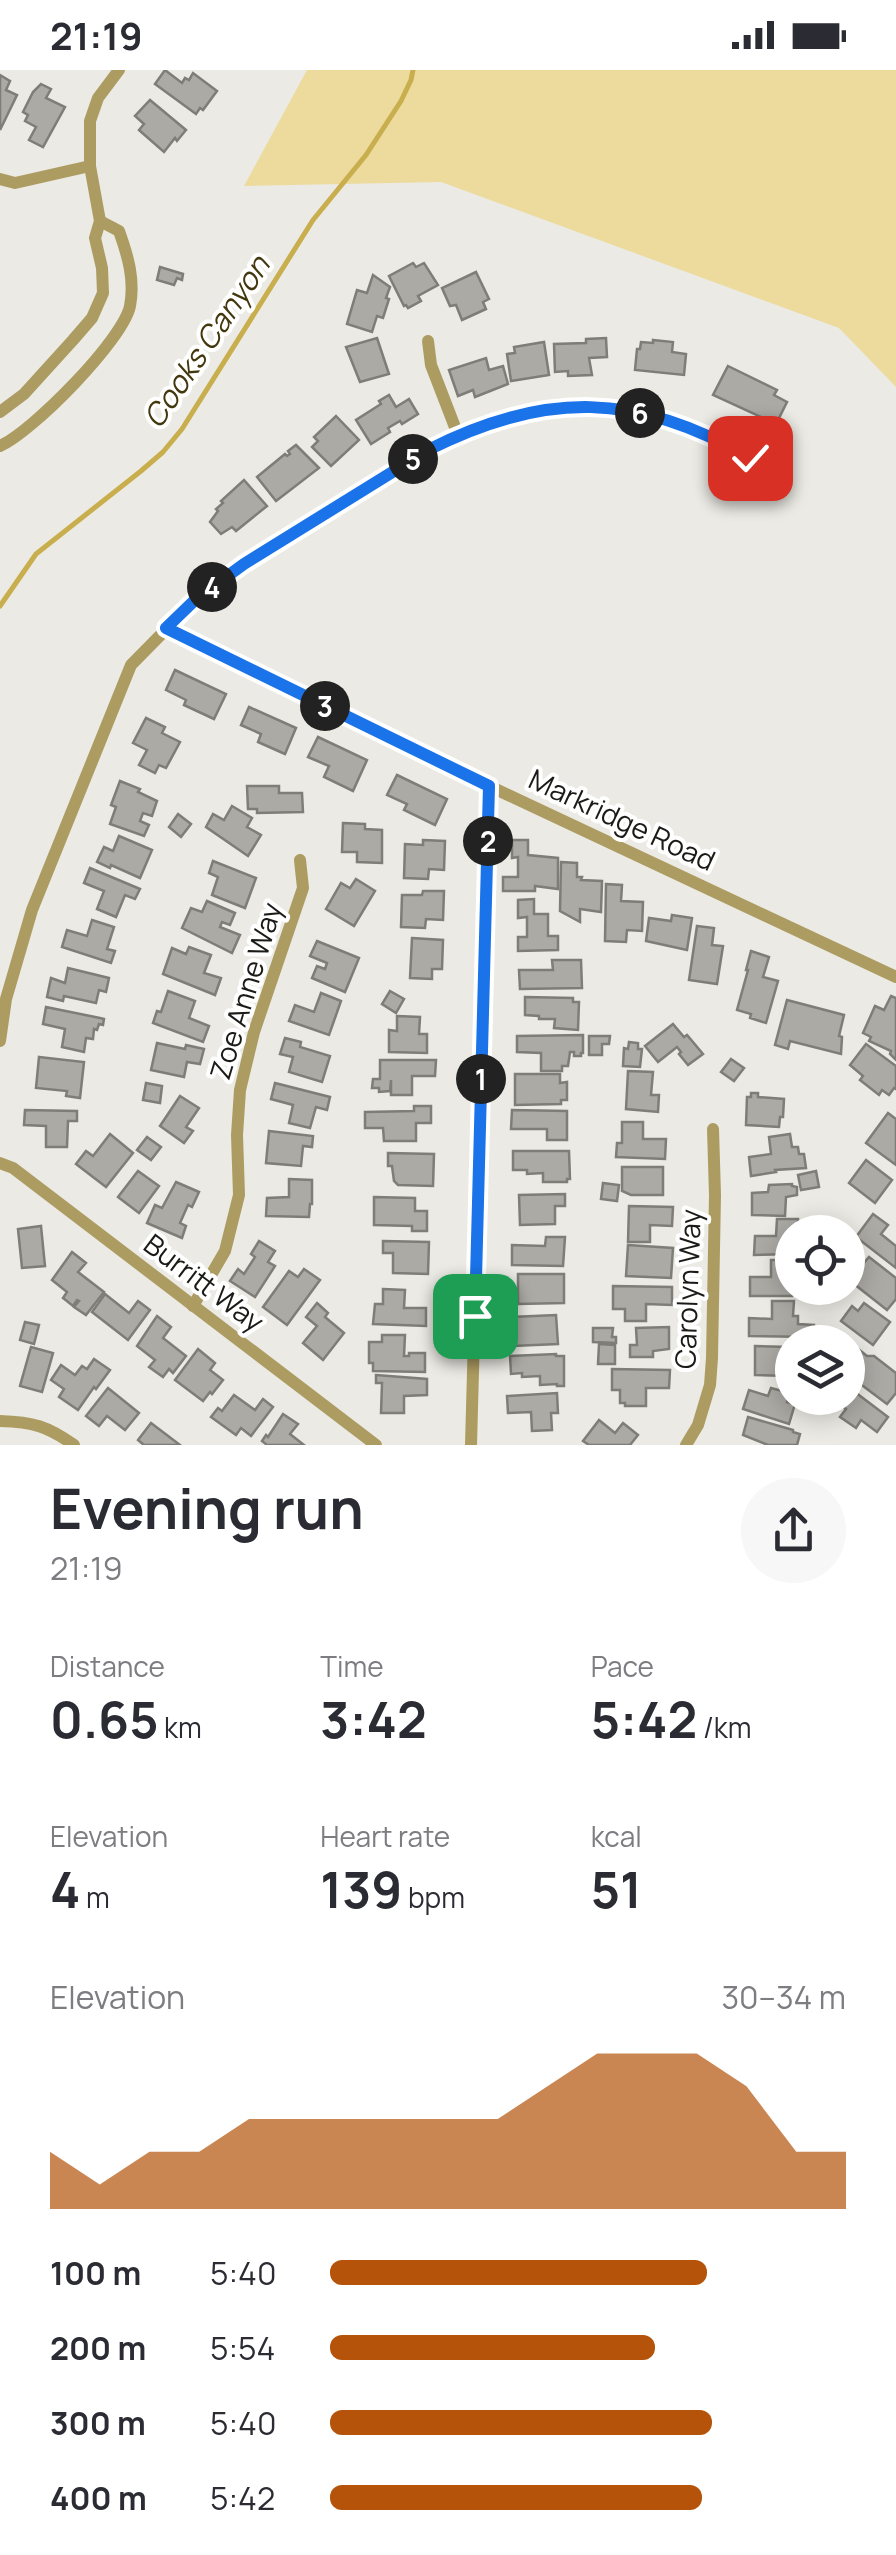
<!DOCTYPE html>
<html lang="en">
<head>
<meta charset="utf-8">
<style>
	body { margin:0; font-family:Manrope,sans-serif; background:#f7f7f7; color:#2b2b33; height:100vh; display:flex; flex-direction:column; font-size:38px; white-space:nowrap }
	* { box-sizing:border-box; margin:0 }
	p { font-size:32px; color:#7c7c81 }
	.icon { flex:none; width:55px; height:55px; fill:none; stroke:currentColor; stroke-width:2; stroke-linecap:round; stroke-linejoin:round }
	.map { position:relative; height:1375px; overflow:hidden }
	.panel { display:flex; flex-direction:column; background:#fff; flex:1 }
	.panel>* { flex:none }
	.controls { position:absolute; left:775px; top:1145px; display:grid; gap:20px }
	.controls a { display:grid; place-items:center; width:90px; height:90px; border-radius:50%; background:#fff; box-shadow:0 5px 25px #0003; font-size:50px }
	.pin { position:absolute; display:grid; place-items:center; width:85px; height:85px; color:#fff; margin:-42px; border-radius:20px; box-shadow:0 5px 15px #0006 }
	.km { position:absolute; width:50px; height:50px; margin:-25px; border-radius:50%; background:#222; color:#fff; font-size:28px; line-height:50px; text-align:center }
	.round { display:grid; place-items:center; flex:none; width:105px; height:105px; border-radius:52px; background:#f7f7f7 }
	.headline { display:flex; align-items:center; justify-content:space-between; height:170px; padding:0 50px }
	h1 { font-size:55px; font-weight:700; line-height:75px }
	.metrics { display:grid; grid-template-columns:repeat(3,1fr); gap:15px; height:170px; padding:10px 50px }
	.metrics div { display:grid; align-content:center }
	.metrics b { font-size:50px; font-weight:700 }
	.metrics small { font-size:28px; font-weight:400 }
	.metrics p { font-size:28px }
	.chart { height:280px; padding:20px 50px }
	.chart p { display:flex; justify-content:space-between }
	.chart svg { width:100%; height:180px; margin-top:10px; fill:#b45309; opacity:.7 }
	ul { padding:0 50px; list-style:none; font-size:32px }
	li { display:grid; grid-template-columns:160px 120px 1fr; align-items:center; height:75px }
	li i { height:25px; border-radius:12px; background:#b45309 }
	.status { display:flex; justify-content:space-between; align-items:center; height:70px; padding:0 50px; background:#fff; direction:ltr }
	.status svg { height:28px; fill:currentColor }
	.map>svg:first-child { display:block }
	.green { fill:#eddb9e }
	.lines { fill:none; stroke-linecap:round; stroke-linejoin:round }
	.stream { stroke:#c9ae4e; stroke-width:5 }
	.building { fill:#acaaa5; stroke:#7e7d77; stroke-width:2.5 }
	.street { stroke:#ad9c61; stroke-width:12 }
	.route-casing { stroke:#fff; stroke-width:20 }
	.route { stroke:#1a73e8; stroke-width:12 }
	.labels { text-anchor:middle; stroke-width:8; stroke-linejoin:round; paint-order:stroke }
	.street-label { font-size:28px; fill:#1a1a17; stroke:#fff }
	.water-label { font-size:30px; font-style:italic; fill:#42370d; stroke:#fff }
</style>
</head>
<body>
<div class="status"><b>21:19</b><svg viewBox="0 0 49 12"><path d="M0 12V9h3v3zM5 12V6h3v6zM10 12V3h3v9zM15 12V0h3v12zM26 1h20v11H26zM47 4h2v5h-2z"/></svg></div>
<div class="map">
<svg width="896" height="1375" viewBox="0 0 896 1375">
	<rect width="100%" height="100%" fill="#ebeae4"/>
	<!-- green -->
	<path class="green" d="M307 0H896V317L839 258 441 112 244 116Z"/>
	<g class="lines">
		<!-- stream -->
		<path class="stream" d="M0 536 36 484 141 401 163 382 182 359 313 150 366 85 401 31 411 10 413 0"/>
	</g>
	<!-- building -->
	<g class="building">
		<path d="M165 0 182 13 185 8 189 10 193 3 217 21 203 40 200 38 196 44 155 14Z"/>
		<path d="M0 5 10 11 6 20 17 25 0 60Z"/>
		<path d="M41 14 51 19 46 28 65 37 43 77 29 70 36 57 25 51 28 45 23 42 33 22Z"/>
		<path d="M150 30 186 60 177 71 175 68 164 82 139 60 144 54 135 46Z"/>
		<path d="M413 193 416 197 424 193 438 215 418 226 421 231 408 238 406 235 404 236 389 206Z"/>
		<path d="M160 197 183 204 182 210 177 208 174 215 157 210Z"/>
		<path d="M476 202 489 229 483 232 486 239 462 250 456 235 450 236 442 218Z"/>
		<path d="M373 205 390 217 386 228 389 229 383 248 377 246 372 262 347 254 357 220 367 223Z"/>
		<path d="M377 268 389 304 360 312 346 277Z"/>
		<path d="M606 268 607 287 589 288 592 305 568 306V301L555 302 554 274 586 273V269Z"/>
		<path d="M653 270 673 272 672 282 686 284 684 305 635 300 637 279H640L641 272 653 273Z"/>
		<path d="M544 272 549 305 511 311 507 284 515 283 514 277Z"/>
		<path d="M486 288 489 300 503 296 508 314 475 327 473 320 458 326 449 300Z"/>
		<path d="M728 296 777 320 774 325 787 332 776 354 713 325Z"/>
		<path d="M389 325 396 337 409 329 418 344 402 354 400 351 388 358 390 362 371 374 356 350 381 334 379 331Z"/>
		<path d="M336 346 359 370 331 396 312 377 318 371 314 367Z"/>
		<path d="M296 375 319 398 276 431 257 407 285 384 287 386 290 384 288 381Z"/>
		<path d="M244 410 267 436 236 461 232 457 221 464 210 452 218 441 216 439 223 433 221 431Z"/>
		<path d="M175 600 226 624 214 649 184 635 186 630 166 620Z"/>
		<path d="M249 637 296 658 285 684 258 672 261 664 241 655Z"/>
		<path d="M146 648 165 657 162 663 180 672 166 698 159 695 155 703 139 695 147 680 133 673Z"/>
		<path d="M318 667 367 690 353 721 324 707 329 696 308 687Z"/>
		<path d="M397 705 447 729 435 755 404 740 407 734 387 725Z"/>
		<path d="M120 711 140 719 138 722 157 731 152 746 143 743 140 751 149 755 144 766 110 754 116 737 111 735Z"/>
		<path d="M247 716H279V723H302L303 742 257 743V739H248Z"/>
		<path d="M232 736 252 748 247 757 261 765 248 786 206 757 213 744 224 750Z"/>
		<path d="M178 744 191 754 181 767 169 757Z"/>
		<path d="M343 753 365 754V759L382 760V793L357 792V782H342Z"/>
		<path d="M119 766 152 780 140 808 111 795 110 798 97 792 104 777 113 781Z"/>
		<path d="M423 770 445 771 444 800 429 799 428 809 404 808 405 774 423 775Z"/>
		<path d="M512 770H528V785L558 788V819L535 816V821H503V807H518V787L512 788Z"/>
		<path d="M213 791 256 808 245 838 212 825 218 807 209 803Z"/>
		<path d="M561 792 577 793V807H582L581 810 602 811 601 842 580 839V852L560 841Z"/>
		<path d="M90 798 140 819 135 829 125 825 116 847 97 839 104 821 84 813Z"/>
		<path d="M356 809 375 821 354 856 326 839 341 813 350 818Z"/>
		<path d="M606 814 622 815 621 831 643 832 642 861 627 860 626 872 605 871Z"/>
		<path d="M423 821H444L443 850 426 849 425 858 401 857 402 825H422Z"/>
		<path d="M534 829V844H548V866H558V880L518 881V867H527V847L518 848V830Z"/>
		<path d="M207 831 235 843 230 855 222 852 220 857 240 865 232 883 182 858 191 838 202 842Z"/>
		<path d="M672 845 692 848 687 880 646 871 649 848 671 851Z"/>
		<path d="M92 850 114 857 107 879 115 881 111 893 62 877 67 860 87 866Z"/>
		<path d="M697 856 714 858 712 875 723 876 717 914 689 910Z"/>
		<path d="M412 868 443 870 442 899H432V909L410 908Z"/>
		<path d="M317 871 359 888 345 922 312 908 317 896 325 899 327 893 310 886Z"/>
		<path d="M189 877 211 885 204 903 221 908 215 925 163 904 172 878 186 884Z"/>
		<path d="M751 881 769 887 763 907 778 911 766 953 750 948 751 944 737 940 748 900H746Z"/>
		<path d="M552 890H581L582 918 520 919 519 900H553Z"/>
		<path d="M68 898 109 908 106 922 99 920 96 933 64 926 63 931 47 927 51 908 65 913Z"/>
		<path d="M168 921 195 931 189 948 209 956 203 972 153 953 157 941 161 942Z"/>
		<path d="M390 921 404 929 396 943 382 934Z"/>
		<path d="M321 923 341 931 329 965 289 951 295 935 314 942Z"/>
		<path d="M891 926 896 928V990L890 984 891 981 869 971 871 967 863 963 875 936 884 940Z"/>
		<path d="M525 927 573 928V932H579L578 960 554 958 555 949H539V946L525 945Z"/>
		<path d="M787 930 844 945 839 966 842 967 841 984 790 971 788 979 775 975Z"/>
		<path d="M46 937 100 948 104 949 103 955 99 954 97 960 94 959 93 969 86 968 84 982 62 977 65 959 43 954Z"/>
		<path d="M397 946 420 947 419 964H427V983L389 982V960L397 961Z"/>
		<path d="M673 954 684 967 687 965 703 984 688 995 679 984 681 982 677 977 658 992 645 976Z"/>
		<path d="M583 965V983H581V986H574V982H570L568 996H562V1001H541V983L517 982V966Z"/>
		<path d="M589 966H610L609 974H602V985H589Z"/>
		<path d="M285 968 301 972 300 977 330 986 322 1012 289 1002 293 987 280 984Z"/>
		<path d="M629 972 638 973V979H642L640 997 623 996 624 978 628 979Z"/>
		<path d="M157 973 185 979 186 975 204 979 200 994 187 992 184 1007 151 1000Z"/>
		<path d="M866 974 896 996V1019L894 1018 889 1025 882 1020 879 1025 860 1010 863 1006 850 995Z"/>
		<path d="M39 987 84 992 80 1028 66 1026 67 1021 36 1018Z"/>
		<path d="M731 989 744 998 734 1011 721 1002Z"/>
		<path d="M380 990H436L435 1006H412V1025H391V1010L390 1021 379 1022V1018H372L373 1009H380Z"/>
		<path d="M628 1001 653 1002 651 1025H659L658 1042 626 1039Z"/>
		<path d="M515 1004H560V1013L567 1012V1030H561V1034L515 1035Z"/>
		<path d="M146 1013 162 1016 160 1033 143 1030Z"/>
		<path d="M275 1013 330 1027 327 1040 316 1037 310 1058 289 1053 293 1035 271 1029Z"/>
		<path d="M751 1023H758V1027L784 1029 783 1047H780L779 1057 746 1055 747 1027H751Z"/>
		<path d="M180 1026 199 1038 186 1057 193 1061 184 1073 160 1056Z"/>
		<path d="M414 1036H431V1053H416V1071H384L383 1058H365V1042L414 1041Z"/>
		<path d="M25 1040 77 1041V1051H68L67 1077H46V1056L24 1055Z"/>
		<path d="M512 1040 567 1041V1070H547V1059H511Z"/>
		<path d="M888 1043 896 1049V1095L866 1073Z"/>
		<path d="M622 1052H643V1069H666L665 1089 616 1087 617 1073H622Z"/>
		<path d="M269 1061 313 1066 312 1077 303 1076 301 1096 266 1093Z"/>
		<path d="M110 1064 133 1083 106 1117 76 1094 86 1081 93 1086Z"/>
		<path d="M790 1064 792 1077H798L799 1084H804L806 1098 775 1100 776 1102 751 1106 749 1087 771 1084 769 1067Z"/>
		<path d="M147 1067 161 1077 151 1090 137 1080Z"/>
		<path d="M513 1081H569L570 1109H567V1112H543V1103L527 1104V1100H513Z"/>
		<path d="M388 1083 434 1084 433 1116 398 1115 394 1111 392 1096H388Z"/>
		<path d="M866 1090 892 1110 875 1133 849 1113Z"/>
		<path d="M622 1097H663V1125H631L622 1121Z"/>
		<path d="M138 1101 159 1116 139 1143 118 1127Z"/>
		<path d="M816 1101 819 1117 801 1120 798 1105Z"/>
		<path d="M289 1109 312 1110V1134H310L309 1147 266 1146 267 1128 289 1127Z"/>
		<path d="M176 1112 199 1122 192 1137 188 1135 180 1153 186 1156 182 1168 147 1153 155 1135 162 1138Z"/>
		<path d="M603 1113 619 1115 617 1131 601 1129Z"/>
		<path d="M792 1114V1116L797 1117V1125L786 1127 785 1146 752 1145V1123L768 1122 769 1115Z"/>
		<path d="M565 1124V1136H555V1154L520 1155 519 1125Z"/>
		<path d="M374 1127 415 1128V1141H427V1161H412V1156L374 1155Z"/>
		<path d="M629 1136 673 1137 672 1156 650 1155V1172H628Z"/>
		<path d="M873 1144 888 1155 881 1164 896 1176V1198L856 1167Z"/>
		<path d="M777 1149H798V1162H792V1184L754 1185 755 1166H776Z"/>
		<path d="M41 1156 45 1196 22 1198 18 1159Z"/>
		<path d="M546 1167H565L563 1196 512 1195V1175L545 1176Z"/>
		<path d="M259 1171 275 1181 268 1192 275 1196 255 1227 230 1211 238 1199 244 1204 255 1187 251 1184Z"/>
		<path d="M383 1171 429 1172 428 1204 393 1203V1183H383Z"/>
		<path d="M628 1175 673 1178 671 1208 626 1206Z"/>
		<path d="M72 1182 86 1193 78 1202 104 1222 86 1245 74 1237 79 1231 77 1230 73 1236 63 1228 67 1222 52 1210Z"/>
		<path d="M869 1187 896 1208V1229L887 1240 849 1210Z"/>
		<path d="M771 1190H792V1226H750V1207H771Z"/>
		<path d="M304 1199 320 1210 287 1255 263 1237 289 1201 298 1207Z"/>
		<path d="M518 1204H564V1233L518 1234Z"/>
		<path d="M613 1216 672 1217V1235L646 1234V1251H625V1239H613Z"/>
		<path d="M383 1219 405 1220 404 1238H426V1256L373 1254 375 1234H383Z"/>
		<path d="M105 1224 129 1243 138 1231 150 1240 128 1270 92 1242Z"/>
		<path d="M772 1231H794L793 1246H798V1254L814 1255V1267L749 1266V1248L772 1249Z"/>
		<path d="M317 1233 328 1243 325 1247 344 1263 323 1290 303 1273 317 1256 306 1247Z"/>
		<path d="M864 1233 890 1252 873 1275 841 1251 852 1236 858 1241Z"/>
		<path d="M556 1245 558 1274 513 1276 511 1247Z"/>
		<path d="M157 1246 171 1257 163 1268 186 1286 173 1303 169 1299 163 1307 149 1297 155 1290 137 1276Z"/>
		<path d="M25 1252 39 1255 34 1274 20 1270Z"/>
		<path d="M669 1257V1279L653 1281V1287H630V1275H637L636 1258Z"/>
		<path d="M593 1258H613L612 1267H616V1273L593 1272Z"/>
		<path d="M382 1265H405L404 1286H409V1283H425V1302L373 1301V1293H369V1272H382Z"/>
		<path d="M599 1274 615 1275V1294H598Z"/>
		<path d="M755 1276 789 1277 788 1306 755 1305Z"/>
		<path d="M31 1277 53 1283 42 1322 20 1316Z"/>
		<path d="M857 1278 867 1286H874L896 1303V1323L887 1334 851 1307 857 1299 848 1290Z"/>
		<path d="M198 1279 215 1293 210 1300 223 1310 212 1324 210 1322 203 1331 175 1310Z"/>
		<path d="M556 1284V1286H564V1316H557V1314L540 1315V1306L522 1307V1303L511 1304 510 1286Z"/>
		<path d="M94 1289 110 1300 96 1319 94 1317 78 1340 59 1327 64 1319 51 1310 61 1295 75 1305 82 1296 87 1299Z"/>
		<path d="M612 1299 670 1300 669 1318H646V1336H625V1333H620V1320H612Z"/>
		<path d="M376 1305 427 1309V1325L404 1326V1343H381L382 1313H376Z"/>
		<path d="M108 1318 139 1343 125 1360 107 1346 99 1356 86 1346Z"/>
		<path d="M771 1318 790 1323 787 1332 795 1334 789 1354 743 1339 749 1320 768 1326Z"/>
		<path d="M851 1319 888 1347 877 1362 861 1350 856 1358 840 1347 846 1339 840 1334 844 1328H848Z"/>
		<path d="M557 1323 558 1343H551L552 1360 532 1361 531 1342 508 1343 507 1326Z"/>
		<path d="M234 1325 255 1340 263 1329 273 1337 251 1366 241 1358 236 1365 211 1347 218 1338 222 1341Z"/>
		<path d="M283 1344 298 1354 290 1364 304 1375H267L262 1371 266 1365 268 1367Z"/>
		<path d="M748 1347 793 1360V1362L800 1364 797 1375H768L743 1365Z"/>
		<path d="M599 1350 615 1363 623 1353 638 1365 630 1375H589L583 1371Z"/>
		<path d="M151 1353 180 1375H144L138 1370Z"/>
	</g>
	<g class="lines">
		<!-- street -->
		<g class="street">
			<path d="M0 109 15 113 90 96"/>
			<path d="M428 271 431 295 458 365"/>
			<path d="M0 342 24 324 73 270 92 248 103 223 102 198 95 168 100 151 90 96V51L98 28 119 0"/>
			<path d="M0 376C32 362 123 270 130 236 135 210 128 186 119 161L100 151"/>
			<path d="M166 558 489 716 896 907"/>
			<path d="M0 971 6 929 32 840 131 595 196 529 243 494 428 380C545 321 636 322 750 388"/>
			<path d="M0 1093 13 1098 376 1375"/>
			<path d="M193 1236 225 1181 239 1125 237 1065 240 1020 254 962 303 818 300 790"/>
			<path d="M0 1351C33 1352 47 1356 74 1375"/>
			<path d="M471 1375 489 716"/>
			<path d="M686 1375 698 1355 710 1315 712 1288 715 1125 713 1059"/>
		</g>
	</g>
	<g class="lines">
		<!-- route casing -->
		<g class="route-casing">
			<path id="route" d="M475 1246 489 716 166 558 196 529 244 494 428 380C544 321 638 322 750 388"/>
		</g>
		<!-- route -->
		<use href="#route" class="route"/>
	</g>
	<g class="labels">
		<!-- street labels -->
		<g class="street-label">
			<text transform="translate(622 750) rotate(25)" y="10">Markridge Road</text>
			<text transform="translate(246 921) rotate(-73)" y="10">Zoe Anne Way</text>
			<text transform="translate(204 1213) rotate(37)" y="10">Burritt Way</text>
			<text transform="translate(688 1219) rotate(-88)" y="10">Carolyn Way</text>
		</g>
		<!-- water labels -->
		<g class="water-label">
			<text transform="translate(207 272) rotate(-56)" y="10">Cooks Canyon</text>
		</g>
	</g>
</svg>
<div class="controls">
<a><svg class="icon" aria-label="locate" viewBox="0 0 24 24"><circle cx="12" cy="12" r="6"/><path d="M12 2v4M12 18v4M2 12h4M18 12h4"/></svg></a>
<a><svg class="icon" aria-label="layers" viewBox="0 0 24 24"><path d="M12 4l9 5-9 5-9-5zM3 14l9 5 9-5"/></svg></a>
</div>
<div class="pin" style="left:475px;top:1246px;background:#1e9e55"><svg class="icon" aria-label="arrive" viewBox="0 0 24 24"><path d="M6 21V4h12l-3 4 3 4H6"/></svg></div>
<div class="pin" style="left:750px;top:388px;background:#d93025"><svg class="icon" aria-label="check" viewBox="0 0 24 24"><path d="M5 12l5 5 9-10"/></svg></div>
<b class="km" style="left:481px;top:1009px">1</b>
<b class="km" style="left:488px;top:771px">2</b>
<b class="km" style="left:325px;top:636px">3</b>
<b class="km" style="left:212px;top:517px">4</b>
<b class="km" style="left:413px;top:389px">5</b>
<b class="km" style="left:640px;top:343px">6</b>
</div>
<section class="panel">
<div class="headline"><div><h1>Evening run</h1><p>21:19</p></div><a class="round"><svg class="icon" aria-label="share" viewBox="0 0 24 24"><path d="M12 15V3M7 8l5-5 5 5M5 13v7h14v-7"/></svg></a></div>
<div class="metrics">
<div><p>Distance</p><b>0.65<small> km</small></b></div>
<div><p>Time</p><b>3:42</b></div>
<div><p>Pace</p><b>5:42<small> /km</small></b></div>
</div>
<div class="metrics">
<div><p>Elevation</p><b>4<small> m</small></b></div>
<div><p>Heart rate</p><b>139<small> bpm</small></b></div>
<div><p>kcal</p><b>51</b></div>
</div>
<div class="chart"><p><span>Elevation</span>30–34 m</p>
<svg viewBox="0 0 160 44" preserveAspectRatio="none"><path d="M0 44V30L10 38L20 30L30 30L40 22L50 22L60 22L70 22L80 22L90 22L100 14L110 6L120 6L130 6L140 14L150 30L160 30V44z"/></svg>
</div>
<ul>
<li><b>100 m</b>5:40<i style="width:73%"></i></li>
<li><b>200 m</b>5:54<i style="width:63%"></i></li>
<li><b>300 m</b>5:40<i style="width:74%"></i></li>
<li><b>400 m</b>5:42<i style="width:72%"></i></li>
</ul>
</section>
</body>
</html>
